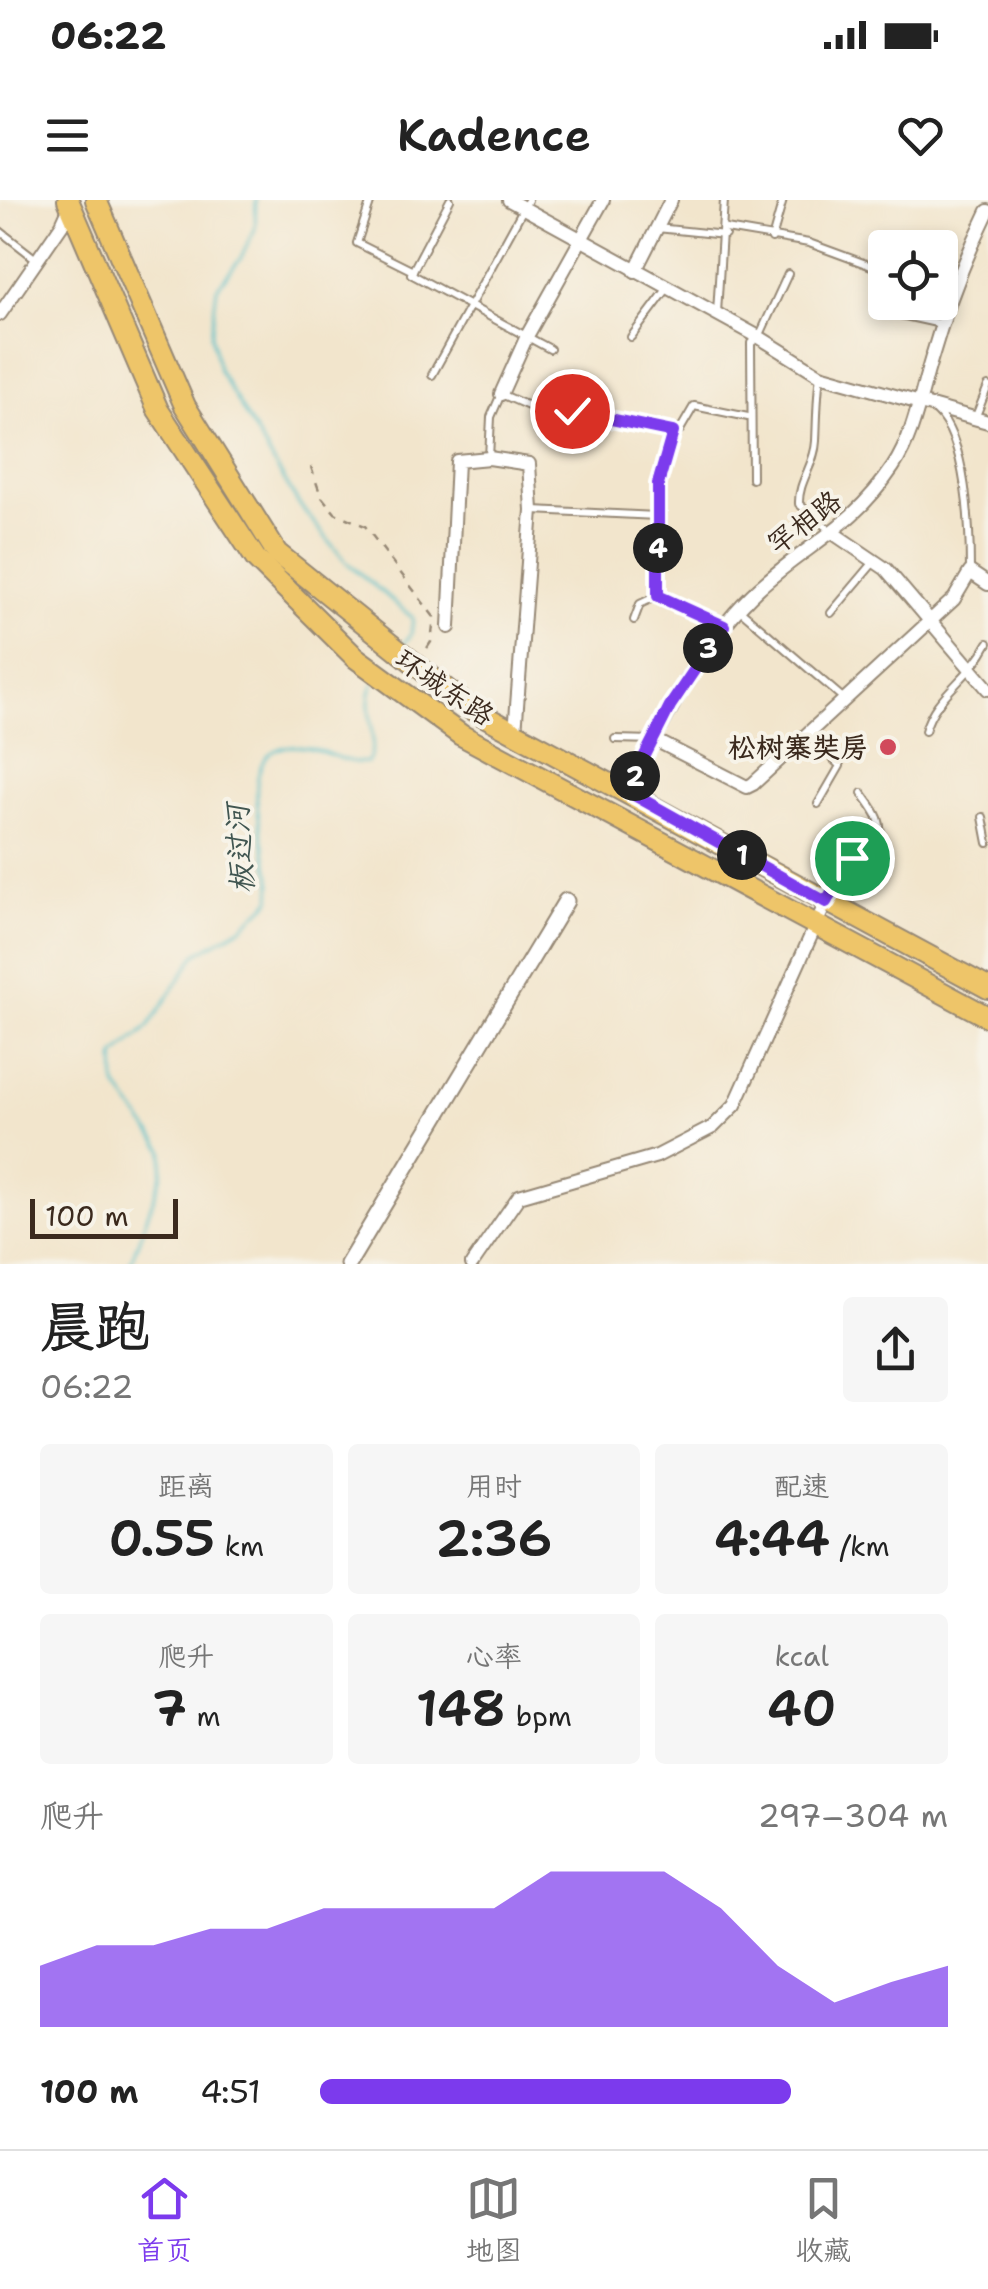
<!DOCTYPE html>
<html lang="zh">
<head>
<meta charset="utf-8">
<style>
	body { margin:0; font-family:"Shantell Sans","LXGW WenKai TC",sans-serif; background:#f6f6f6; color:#222; height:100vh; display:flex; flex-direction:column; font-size:38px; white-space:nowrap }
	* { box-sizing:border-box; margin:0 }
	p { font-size:32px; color:#767676 }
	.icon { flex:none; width:55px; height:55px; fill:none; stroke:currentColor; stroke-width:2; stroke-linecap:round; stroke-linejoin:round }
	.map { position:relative; height:1064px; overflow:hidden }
	.sheet { display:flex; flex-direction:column; background:#fff; flex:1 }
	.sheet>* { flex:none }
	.tools { position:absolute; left:868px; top:30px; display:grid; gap:20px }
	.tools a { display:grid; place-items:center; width:90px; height:90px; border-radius:10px; background:#fff; box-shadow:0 5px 15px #0003; font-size:50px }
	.scale { position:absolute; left:30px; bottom:25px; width:148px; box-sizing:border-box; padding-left:10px; border:5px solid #3b2a1e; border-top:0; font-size:28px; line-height:35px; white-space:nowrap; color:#3b2a1e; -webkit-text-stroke:8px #f7f3e8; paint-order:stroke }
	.pin { position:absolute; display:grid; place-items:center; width:85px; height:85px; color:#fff; margin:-42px; border:5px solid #fff; border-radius:50%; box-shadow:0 2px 10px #0007 }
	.km { position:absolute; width:50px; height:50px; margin:-25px; border-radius:50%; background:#222; color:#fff; font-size:28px; line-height:50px; text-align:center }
	.round { display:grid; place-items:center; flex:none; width:105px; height:105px; border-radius:10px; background:#f6f6f6 }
	.summary { display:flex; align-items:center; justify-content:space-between; height:170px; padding:0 40px }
	h1 { font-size:55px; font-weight:600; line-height:75px }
	.figures { display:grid; grid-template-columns:repeat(3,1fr); gap:15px; height:170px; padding:10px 40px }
	.figures div { display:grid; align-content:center; border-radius:10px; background:#f6f6f6; text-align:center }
	.figures b { font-size:50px; font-weight:600 }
	.figures small { font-size:28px; font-weight:400 }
	.figures p { font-size:28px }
	.chart { height:280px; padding:20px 40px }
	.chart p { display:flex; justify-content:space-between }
	.chart svg { width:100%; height:180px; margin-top:10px; fill:#7c3aed; opacity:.7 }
	ul { padding:0 40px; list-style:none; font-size:32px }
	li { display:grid; grid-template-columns:160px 120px 1fr; align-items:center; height:75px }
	li i { height:25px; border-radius:12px; background:#7c3aed }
	.status { display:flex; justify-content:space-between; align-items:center; height:70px; padding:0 50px; background:#fff; direction:ltr }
	.status svg { height:28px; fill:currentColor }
	header { display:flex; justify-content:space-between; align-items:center; height:130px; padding:0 40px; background:#fff; font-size:45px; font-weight:600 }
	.tab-bar { display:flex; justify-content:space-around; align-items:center; height:140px; border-top:2px solid #e0e0e0; background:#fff; font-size:28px; color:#767676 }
	.tab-bar a { display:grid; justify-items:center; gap:5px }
	.tab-bar .selected { color:#7c3aed }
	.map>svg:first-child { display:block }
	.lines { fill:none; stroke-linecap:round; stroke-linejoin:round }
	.stream { stroke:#50bec8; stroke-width:2.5 }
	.service-casing { stroke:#968875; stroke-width:10 }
	.minor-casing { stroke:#968875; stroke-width:16 }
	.tertiary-casing { stroke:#968875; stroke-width:19 }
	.primary-casing { stroke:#968875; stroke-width:24 }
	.path { stroke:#968875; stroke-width:2.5; stroke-dasharray:8 8; stroke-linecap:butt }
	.service { stroke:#fff; stroke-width:6 }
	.minor { stroke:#fff; stroke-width:12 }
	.tertiary { stroke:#fff; stroke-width:15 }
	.primary { stroke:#eec569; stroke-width:20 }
	.route-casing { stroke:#fff; stroke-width:20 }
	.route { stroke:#7c3aed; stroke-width:12 }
	.poi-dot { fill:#d1495b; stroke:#f7f3e8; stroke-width:4 }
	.labels { text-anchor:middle; stroke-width:8; stroke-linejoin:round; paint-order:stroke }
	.street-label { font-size:28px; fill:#3b2a1e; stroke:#f7f3e8 }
	.poi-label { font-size:28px; font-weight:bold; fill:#3b2a1e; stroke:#f7f3e8; text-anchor:end }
	.water-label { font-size:30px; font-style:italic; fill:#415651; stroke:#f7f3e8 }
</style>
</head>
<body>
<div class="status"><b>06:22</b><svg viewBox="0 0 49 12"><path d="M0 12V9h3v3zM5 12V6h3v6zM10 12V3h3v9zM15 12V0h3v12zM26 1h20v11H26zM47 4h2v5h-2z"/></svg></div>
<header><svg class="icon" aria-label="menu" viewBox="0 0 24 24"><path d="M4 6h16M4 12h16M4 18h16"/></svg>Kadence<svg class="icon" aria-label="heart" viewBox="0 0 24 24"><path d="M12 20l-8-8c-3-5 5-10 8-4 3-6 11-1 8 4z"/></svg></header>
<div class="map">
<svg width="988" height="1064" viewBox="0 0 988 1064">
	<rect width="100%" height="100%" fill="#f7f3e8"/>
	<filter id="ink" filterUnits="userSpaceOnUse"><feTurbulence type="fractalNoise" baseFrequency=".01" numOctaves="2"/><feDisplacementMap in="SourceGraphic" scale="20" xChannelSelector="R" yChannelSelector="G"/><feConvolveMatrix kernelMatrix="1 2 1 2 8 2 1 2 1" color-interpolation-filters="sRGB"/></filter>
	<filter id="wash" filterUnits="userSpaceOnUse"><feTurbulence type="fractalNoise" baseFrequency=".0048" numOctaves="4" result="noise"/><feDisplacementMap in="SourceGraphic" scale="40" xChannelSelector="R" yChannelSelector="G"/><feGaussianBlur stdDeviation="2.25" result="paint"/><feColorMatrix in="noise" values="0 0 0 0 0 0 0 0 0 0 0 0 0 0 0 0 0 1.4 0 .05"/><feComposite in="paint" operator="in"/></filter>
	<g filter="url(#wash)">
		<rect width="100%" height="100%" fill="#f2e5cc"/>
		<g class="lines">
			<!-- stream -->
			<g class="stream">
				<path d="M256 0 255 29 241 58 217 88 211 135 219 171 298 303 345 361 413 418 411 435 402 445"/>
				<path d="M130 1064 162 975 164 951 116 885 115 856 149 826 196 754 241 728 271 700 272 685C265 638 226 532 309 548 330 552 345 565 368 562 381 536 360 506 374 483"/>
			</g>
		</g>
	</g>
	<g filter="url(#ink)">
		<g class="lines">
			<!-- service casing -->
			<g class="service-casing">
				<g id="service">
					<path d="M371 0 357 43 413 71"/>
					<path d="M450 0 411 74 550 149"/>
					<path d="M657 28 725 35"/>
					<path d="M726 29 809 43 885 71"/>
					<path d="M0 31 36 59"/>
					<path d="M772 39 783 0"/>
					<path d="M940 86 953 89"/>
					<path d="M717 113 724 0"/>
					<path d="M896 114 941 124"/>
					<path d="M631 137 667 89"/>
					<path d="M432 175 528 0"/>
					<path d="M820 175C817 198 817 219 816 241 815 265 798 281 799 304L832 332"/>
					<path d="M936 211C967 239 970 329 970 370"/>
					<path d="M976 216 988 186"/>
					<path d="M673 232 658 284 657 396 724 426"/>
					<path d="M489 258 491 217 501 194 551 216 571 211 673 232 680 230 694 206 748 217"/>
					<path d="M752 279 751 143 759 137 788 74"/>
					<path d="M533 310 657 316"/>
					<path d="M740 410 844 499"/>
					<path d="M831 413 874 362"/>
					<path d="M634 420 640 404 657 396"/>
					<path d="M925 531C935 494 969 480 988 443"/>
					<path d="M808 534 840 566 818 604"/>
					<path d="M615 539 654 540"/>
					<path d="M983 617 988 643"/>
					<path d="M830 696 852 658 879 642C884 620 875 611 862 593"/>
				</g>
			</g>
			<!-- minor casing -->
			<g class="minor-casing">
				<g id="minor">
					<path d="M509 0 759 137 820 175 988 222"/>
					<path d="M635 71 671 0"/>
					<path d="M0 114 62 24 72 2"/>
					<path d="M501 194 527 136 603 0"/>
					<path d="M833 333 886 369 988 489"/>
					<path d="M449 427 457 261 489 258 529 264 532 310 515 532"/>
					<path d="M655 540 747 587 753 584 954 399 970 372 988 384"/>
					<path d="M627 591C666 520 698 444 759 388 810 342 852 328 893 267 914 235 920 196 931 160 946 108 964 60 988 11"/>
					<path d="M472 1064 519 996 657 956 713 927 735 905 826 702"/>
				</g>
			</g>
			<!-- tertiary casing -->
			<g class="tertiary-casing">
				<path id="tertiary" d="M348 1064 566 701"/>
			</g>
			<!-- primary casing -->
			<g class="primary-casing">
				<g id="primary">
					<path d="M68 0 158 210 256 359 356 458 461 535 988 817"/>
					<path d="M96 0 185 206 277 353 471 509 988 788"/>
				</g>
			</g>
			<!-- path -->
			<path class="path" d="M311 267 321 296 335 313 365 326 434 417 431 442 424 453"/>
			<!-- service -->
			<use href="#service" class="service"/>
			<!-- minor -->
			<use href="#minor" class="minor"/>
			<!-- tertiary -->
			<use href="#tertiary" class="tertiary"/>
			<!-- primary -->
			<use href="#primary" class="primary"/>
		</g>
	</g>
	<g class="lines" filter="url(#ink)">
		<!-- route casing -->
		<g class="route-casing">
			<path id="route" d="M572 211 673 232 658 284V396L724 426 670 506 627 591 826 702 852 658"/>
		</g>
		<!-- route -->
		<use href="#route" class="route"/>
	</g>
	<!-- markers -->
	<circle class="poi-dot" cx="888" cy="547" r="10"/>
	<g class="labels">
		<!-- street labels -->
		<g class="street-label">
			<text transform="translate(804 322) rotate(-38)" y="10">罕相路</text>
			<text transform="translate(445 487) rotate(34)" y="10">环城东路</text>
		</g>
		<!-- poi labels -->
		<g class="poi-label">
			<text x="868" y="557">松树寨奘房</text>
		</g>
		<!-- water labels -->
		<g class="water-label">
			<text transform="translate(240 649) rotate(-94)" y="10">板过河</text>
		</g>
	</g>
</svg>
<div class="tools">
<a><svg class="icon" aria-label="locate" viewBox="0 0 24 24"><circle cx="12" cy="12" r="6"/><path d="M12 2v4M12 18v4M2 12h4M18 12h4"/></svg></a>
</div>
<div class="scale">100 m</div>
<div class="pin" style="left:852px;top:658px;background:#1e9e55"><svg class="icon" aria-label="arrive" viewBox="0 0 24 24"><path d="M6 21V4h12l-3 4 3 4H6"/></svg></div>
<div class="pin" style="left:572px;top:211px;background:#d93025"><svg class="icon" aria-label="check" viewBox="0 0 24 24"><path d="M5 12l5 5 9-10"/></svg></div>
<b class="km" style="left:742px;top:655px">1</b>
<b class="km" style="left:635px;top:576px">2</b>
<b class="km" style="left:708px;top:448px">3</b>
<b class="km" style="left:658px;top:348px">4</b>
</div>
<section class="sheet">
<div class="summary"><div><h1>晨跑</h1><p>06:22</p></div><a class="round"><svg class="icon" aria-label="share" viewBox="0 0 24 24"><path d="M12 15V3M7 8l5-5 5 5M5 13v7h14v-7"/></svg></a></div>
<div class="figures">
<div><p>距离</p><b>0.55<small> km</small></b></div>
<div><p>用时</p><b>2:36</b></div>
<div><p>配速</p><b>4:44<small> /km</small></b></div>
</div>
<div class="figures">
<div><p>爬升</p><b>7<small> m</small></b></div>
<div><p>心率</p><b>148<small> bpm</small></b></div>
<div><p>kcal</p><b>40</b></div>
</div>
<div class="chart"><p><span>爬升</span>297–304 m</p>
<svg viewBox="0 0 160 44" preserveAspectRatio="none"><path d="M0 44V29L10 24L20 24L30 20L40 20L50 15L60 15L70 15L80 15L90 6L100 6L110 6L120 15L130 29L140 38L150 33L160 29V44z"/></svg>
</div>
<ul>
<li><b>100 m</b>4:51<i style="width:75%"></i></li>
</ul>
</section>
<nav class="tab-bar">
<a class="selected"><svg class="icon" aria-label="home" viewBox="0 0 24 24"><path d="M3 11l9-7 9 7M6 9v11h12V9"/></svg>首页</a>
<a><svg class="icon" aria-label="map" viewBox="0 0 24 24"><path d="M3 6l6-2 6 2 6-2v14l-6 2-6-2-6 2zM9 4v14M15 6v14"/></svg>地图</a>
<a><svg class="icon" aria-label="saved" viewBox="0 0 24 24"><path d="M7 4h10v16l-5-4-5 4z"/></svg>收藏</a>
</nav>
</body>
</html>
